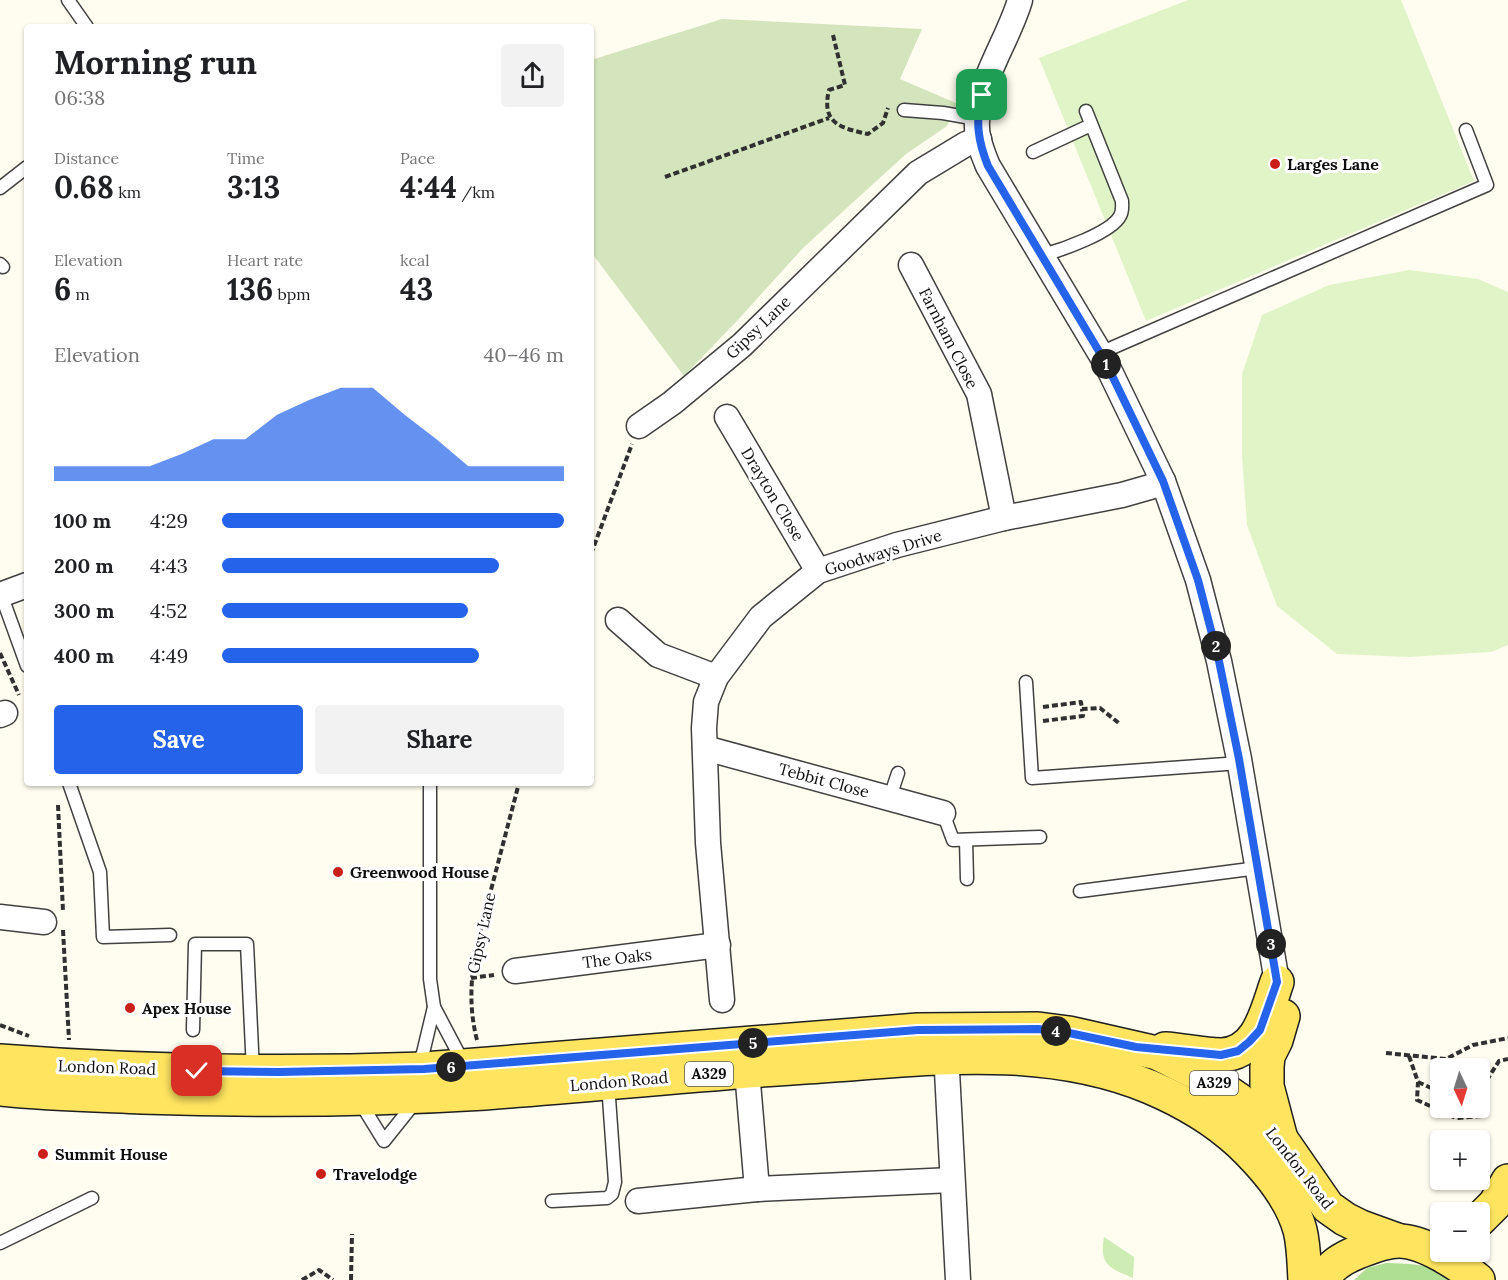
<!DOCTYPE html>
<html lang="en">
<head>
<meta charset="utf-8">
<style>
	body { margin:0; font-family:Lora,serif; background:#f2f2f2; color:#202124; height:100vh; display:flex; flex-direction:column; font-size:22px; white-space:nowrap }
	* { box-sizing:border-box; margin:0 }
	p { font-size:20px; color:#757577 }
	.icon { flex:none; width:33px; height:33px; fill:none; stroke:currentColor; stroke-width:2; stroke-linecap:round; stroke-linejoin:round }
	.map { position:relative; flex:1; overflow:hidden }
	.panel { position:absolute; left:24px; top:24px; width:570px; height:762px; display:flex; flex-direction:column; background:#fff; border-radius:6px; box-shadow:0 2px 4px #0004 }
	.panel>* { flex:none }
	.needle { width:39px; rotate:176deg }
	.buttons { position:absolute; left:1430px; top:1058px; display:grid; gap:12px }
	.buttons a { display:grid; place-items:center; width:60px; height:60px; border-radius:6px; background:#fff; box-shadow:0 2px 4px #0004; font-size:30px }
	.pin { position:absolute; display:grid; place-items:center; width:51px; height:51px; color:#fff; margin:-26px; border-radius:12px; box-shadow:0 3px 9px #0006 }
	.km { position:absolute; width:30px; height:30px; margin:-15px; border-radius:50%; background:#222; color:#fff; font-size:16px; line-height:30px; text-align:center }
	.round { display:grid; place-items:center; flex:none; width:63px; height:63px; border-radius:6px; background:#f2f2f2 }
	.head { display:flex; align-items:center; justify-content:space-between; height:102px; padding:0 30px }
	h1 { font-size:33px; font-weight:800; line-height:45px }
	.figures { display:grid; grid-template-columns:repeat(3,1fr); gap:9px; height:102px; padding:6px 30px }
	.figures div { display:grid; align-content:center }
	.figures b { font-size:30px; font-weight:800 }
	.figures small { font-size:16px; font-weight:400 }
	.figures p { font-size:16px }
	.chart { height:168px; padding:12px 30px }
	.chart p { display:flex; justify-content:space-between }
	.chart svg { width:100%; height:108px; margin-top:6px; fill:#2563eb; opacity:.7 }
	.button { display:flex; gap:12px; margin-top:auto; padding:12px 30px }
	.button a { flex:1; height:69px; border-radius:6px; background:#2563eb; color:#fff; font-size:24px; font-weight:800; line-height:69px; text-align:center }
	.button a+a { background:#f2f2f2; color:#202124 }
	ul { padding:0 30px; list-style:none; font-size:20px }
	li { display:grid; grid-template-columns:96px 72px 1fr; align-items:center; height:45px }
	li i { height:15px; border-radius:8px; background:#2563eb }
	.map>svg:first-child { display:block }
	.green { fill:#cdedb4 }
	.forest { fill:#afdf92 }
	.cemetery { fill:#d4e4bd }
	.pitch { fill:#e1f4c7 }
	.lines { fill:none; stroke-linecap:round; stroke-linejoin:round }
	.lane-casing { stroke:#414141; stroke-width:15 }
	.street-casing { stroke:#414141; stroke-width:27 }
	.primary-casing { stroke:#1f1f1f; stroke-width:36 }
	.path { stroke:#303030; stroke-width:4; stroke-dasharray:6 3; stroke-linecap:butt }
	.lane { stroke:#fff; stroke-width:12 }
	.street { stroke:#fff; stroke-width:24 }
	.primary { stroke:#ffe55f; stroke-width:33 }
	.route-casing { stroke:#fff; stroke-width:12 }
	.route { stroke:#2563eb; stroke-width:8 }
	.poi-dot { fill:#cb1f19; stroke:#fff; stroke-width:2 }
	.labels { text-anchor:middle; stroke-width:6; stroke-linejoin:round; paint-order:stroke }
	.shield { fill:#fff; stroke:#565656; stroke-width:1.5 }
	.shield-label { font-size:15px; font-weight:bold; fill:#0e0e0e }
	.poi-label { font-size:16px; font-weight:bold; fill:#0e0e0e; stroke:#fff; text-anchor:start }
	.street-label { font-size:16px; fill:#0e0e0e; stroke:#fff }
</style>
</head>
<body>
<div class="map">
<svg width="1508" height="1280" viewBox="0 0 1508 1280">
	<rect width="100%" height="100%" fill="#fffdef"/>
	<!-- green -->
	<path class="green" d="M1104 1237 1134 1257 1133 1278C1109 1268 1099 1265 1104 1237Z"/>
	<!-- forest -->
	<path class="forest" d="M1386 1263C1411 1264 1433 1263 1452 1280H1354L1367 1268Z"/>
	<!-- cemetery -->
	<path class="cemetery" d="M722 19 922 29 900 79 958 104 947 126 906 154 803 248 736 322 684 376 591 252V60Z"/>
	<!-- pitch -->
	<g class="pitch">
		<path d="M1188 0H1401L1474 181 1146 321 1039 58Z"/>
		<path d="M1409 270 1478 279 1508 292V645L1491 652 1409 657 1337 654 1277 606 1247 525 1242 456V374L1262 315 1329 285Z"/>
	</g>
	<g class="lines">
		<!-- lane casing -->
		<g class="lane-casing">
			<g id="lane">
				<path d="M68 0 87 27"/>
				<path d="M904 110 943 113 977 119"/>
				<path d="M1033 152 1091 125"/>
				<path d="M0 188 27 167"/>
				<path d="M1043 255C1061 250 1111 233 1120 216 1123 211 1122 206 1122 201L1086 111"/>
				<path d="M0 264 3 267"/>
				<path d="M1100 353 1487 185 1466 130"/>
				<path d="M1 594 27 666"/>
				<path d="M1026 682 1032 778 1240 763"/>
				<path d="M69 783 100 872 103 937 170 935"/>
				<path d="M430 783V979L434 1007 463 1062"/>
				<path d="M890 797 898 773"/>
				<path d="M943 813 953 840 1040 837"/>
				<path d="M966 840 967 879"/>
				<path d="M1080 891 1258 868"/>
				<path d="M193 1030 195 944H247L253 1071"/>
				<path d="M416 1066 423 1053 434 1007"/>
				<path d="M360 1102 384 1141 416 1101"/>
				<path d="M552 1201 607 1198 612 1194 615 1182 608 1084"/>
				<path d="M0 1243 92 1198"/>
			</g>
		</g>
		<!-- street casing -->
		<g class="street-casing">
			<g id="street">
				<path d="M1020 0C1009 39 975 86 977 127 977 140 983 154 988 166L1106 363 1163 481 1198 580 1219 661 1239 759 1277 982"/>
				<path d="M911 265 979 394 1004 518"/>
				<path d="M727 417 818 571"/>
				<path d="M639 426 672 403 742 345 918 173 966 144 979 139"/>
				<path d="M0 595 27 585"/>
				<path d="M618 620 658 655 716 677"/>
				<path d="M0 715 5 713"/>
				<path d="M705 748 943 813"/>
				<path d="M0 917 44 922"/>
				<path d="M515 971 718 945"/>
				<path d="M722 1000 708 843 704 728 706 702 716 677 761 617 818 571 897 545 1004 518 1122 495 1150 487 1163 481"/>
				<path d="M747 1071 757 1189"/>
				<path d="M947 1071 958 1280"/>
				<path d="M638 1201 757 1189 952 1180"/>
			</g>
		</g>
		<!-- primary casing -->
		<g class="primary-casing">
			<g id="primary">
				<path d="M1165 1049C1183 1050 1203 1055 1221 1055 1259 1054 1267 1010 1277 982"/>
				<path d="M0 1061C141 1072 283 1074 424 1069L918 1030 1038 1029 1069 1033 1157 1053 1205 1077 1239 1100 1281 1139 1328 1207 1345 1219 1361 1227 1397 1240"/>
				<path d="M0 1089C47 1094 95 1095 142 1097 257 1101 370 1100 485 1093 591 1085 698 1074 805 1067 920 1060 1039 1041 1150 1087 1183 1101 1213 1118 1240 1143 1264 1166 1291 1197 1300 1230 1304 1246 1304 1264 1305 1280"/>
				<path d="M1281 1139 1267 1086V1067L1268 1056 1276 1040 1283 1016"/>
				<path d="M1479 1220 1495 1204 1508 1181"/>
				<path d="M1322 1280C1331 1265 1343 1258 1358 1252 1371 1247 1385 1241 1399 1241 1424 1241 1460 1265 1478 1280"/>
			</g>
		</g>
		<!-- path -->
		<g class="path">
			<path d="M833 35 845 85 829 90C821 123 840 128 868 134L883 123 888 108"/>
			<path d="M665 177 829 118"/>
			<path d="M591 554 632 444"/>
			<path d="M0 653 19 695"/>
			<path d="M1043 707 1081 702 1082 709 1100 708 1120 724"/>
			<path d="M1043 721 1083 716 1082 709"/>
			<path d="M58 805 63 911"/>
			<path d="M63 930 69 1040"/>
			<path d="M471 978 494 975"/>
			<path d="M0 1025 29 1036"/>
			<path d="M477 1040C463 986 478 938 492 886 501 852 510 817 519 783"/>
			<path d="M1386 1053 1446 1059 1473 1045 1508 1038"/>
			<path d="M1409 1056 1418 1082 1417 1100 1456 1118 1483 1116"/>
			<path d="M1418 1082 1440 1092"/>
			<path d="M1479 1085 1487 1080 1499 1061 1508 1059"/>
			<path d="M302 1280 319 1270 333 1280"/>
			<path d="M351 1280 352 1234"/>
		</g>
		<!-- lane -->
		<use href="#lane" class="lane"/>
		<!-- street -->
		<use href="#street" class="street"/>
		<!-- primary -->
		<use href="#primary" class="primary"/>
	</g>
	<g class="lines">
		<!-- route casing -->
		<g class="route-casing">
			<path id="route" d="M197 1071 279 1072 424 1069 918 1030 1038 1029 1069 1033 1136 1047 1221 1055 1238 1051 1249 1042 1260 1030 1277 982 1239 759 1219 661 1198 580 1163 481 1106 363 988 166C978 141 975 121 982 95"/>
		</g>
		<!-- route -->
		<use href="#route" class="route"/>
	</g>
	<!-- markers -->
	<g class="poi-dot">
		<circle cx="1275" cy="164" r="6"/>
		<circle cx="338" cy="872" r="6"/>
		<circle cx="130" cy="1008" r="6"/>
		<circle cx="43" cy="1154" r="6"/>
		<circle cx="321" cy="1174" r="6"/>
	</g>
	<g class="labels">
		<!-- shield labels -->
		<g class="shield">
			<rect x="685" y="1062" width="48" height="24" rx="4.5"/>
			<rect x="1190" y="1071" width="48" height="24" rx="4.5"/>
		</g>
		<g class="shield-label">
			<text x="709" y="1079">A329</text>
			<text x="1214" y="1088">A329</text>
		</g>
		<!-- poi labels -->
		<g class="poi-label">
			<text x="1287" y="170">Larges Lane</text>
			<text x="350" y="878">Greenwood House</text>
			<text x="142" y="1014">Apex House</text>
			<text x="55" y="1160">Summit House</text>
			<text x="333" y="1180">Travelodge</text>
		</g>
		<!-- street labels -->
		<g class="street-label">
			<text transform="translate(758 327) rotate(-44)" y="6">Gipsy Lane</text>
			<text transform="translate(949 338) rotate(63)" y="6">Farnham Close</text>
			<text transform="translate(773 494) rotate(59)" y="6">Drayton Close</text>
			<text transform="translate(883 552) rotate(-17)" y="6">Goodways Drive</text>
			<text transform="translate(824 780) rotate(15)" y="6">Tebbit Close</text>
			<text transform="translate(481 933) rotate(-78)" y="6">Gipsy Lane</text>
			<text transform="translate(617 958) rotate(-7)" y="6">The Oaks</text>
			<text transform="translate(107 1067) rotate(2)" y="6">London Road</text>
			<text transform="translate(619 1081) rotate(-5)" y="6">London Road</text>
			<text transform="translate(1300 1168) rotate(52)" y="6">London Road</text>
		</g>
	</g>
</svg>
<div class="buttons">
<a><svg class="needle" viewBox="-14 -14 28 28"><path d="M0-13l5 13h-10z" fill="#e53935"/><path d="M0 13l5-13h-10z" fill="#757577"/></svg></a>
<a>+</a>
<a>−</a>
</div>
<div class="pin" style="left:982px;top:95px;background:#1e9e55"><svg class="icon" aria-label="arrive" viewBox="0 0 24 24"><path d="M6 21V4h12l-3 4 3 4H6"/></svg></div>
<div class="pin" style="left:197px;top:1071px;background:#d93025"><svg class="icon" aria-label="check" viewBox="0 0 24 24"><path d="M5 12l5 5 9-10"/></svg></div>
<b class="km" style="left:1106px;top:364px">1</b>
<b class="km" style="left:1216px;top:646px">2</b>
<b class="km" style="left:1271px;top:944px">3</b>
<b class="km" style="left:1056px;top:1031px">4</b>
<b class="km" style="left:753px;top:1043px">5</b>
<b class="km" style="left:451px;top:1067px">6</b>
<section class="panel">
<div class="head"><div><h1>Morning run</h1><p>06:38</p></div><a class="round"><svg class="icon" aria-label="share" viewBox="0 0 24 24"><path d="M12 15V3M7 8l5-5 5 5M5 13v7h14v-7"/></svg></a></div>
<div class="figures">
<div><p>Distance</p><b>0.68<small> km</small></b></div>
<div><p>Time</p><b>3:13</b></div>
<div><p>Pace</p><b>4:44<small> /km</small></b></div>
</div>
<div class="figures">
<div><p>Elevation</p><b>6<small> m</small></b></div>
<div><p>Heart rate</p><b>136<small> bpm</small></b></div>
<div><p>kcal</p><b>43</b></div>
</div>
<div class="chart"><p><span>Elevation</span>40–46 m</p>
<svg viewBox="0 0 160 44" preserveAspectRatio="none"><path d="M0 44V38L10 38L20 38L30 38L40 33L50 27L60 27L70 17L80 11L90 6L100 6L110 17L120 27L130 38L140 38L150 38L160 38V44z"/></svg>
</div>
<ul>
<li><b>100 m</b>4:29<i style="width:100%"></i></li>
<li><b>200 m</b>4:43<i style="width:81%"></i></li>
<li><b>300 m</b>4:52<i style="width:72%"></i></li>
<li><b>400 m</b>4:49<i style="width:75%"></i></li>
</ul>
<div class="button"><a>Save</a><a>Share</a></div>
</section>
</div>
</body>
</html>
